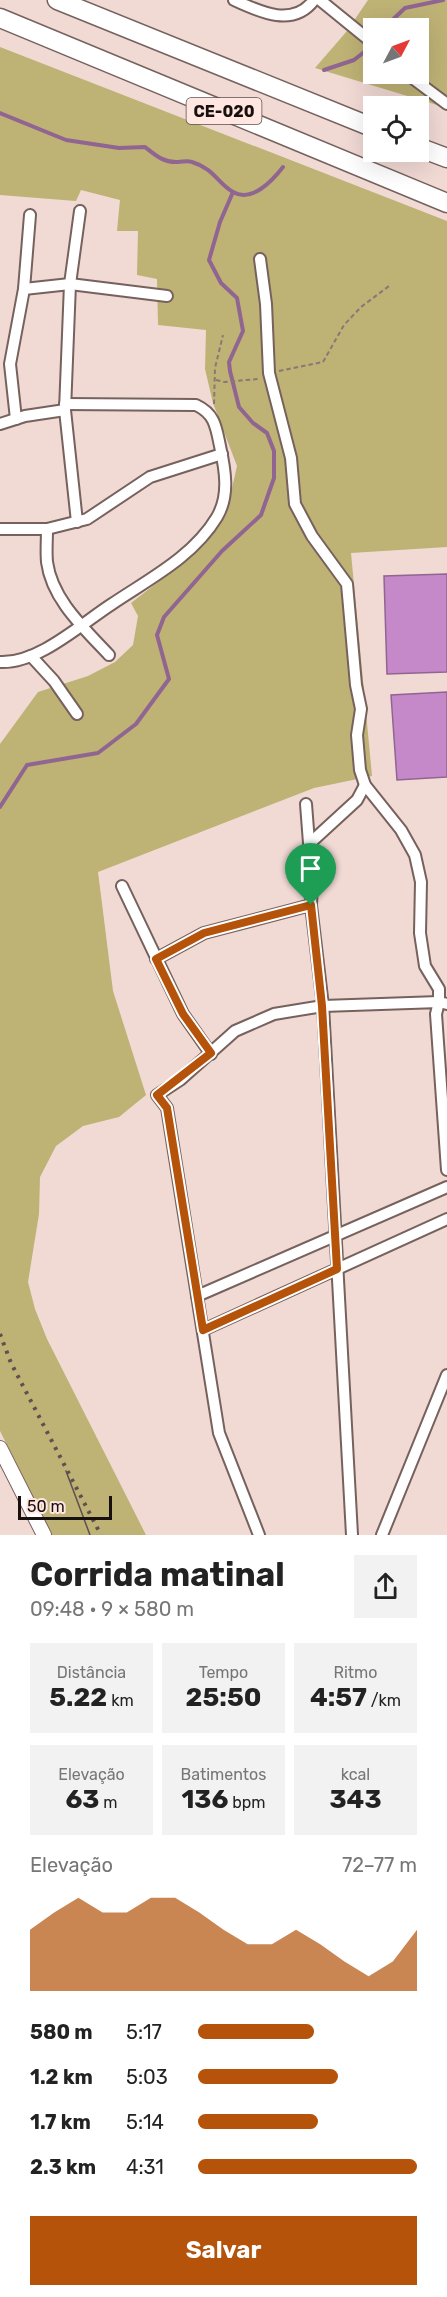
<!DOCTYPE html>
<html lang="pt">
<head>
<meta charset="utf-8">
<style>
	body { margin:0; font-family:Rubik,sans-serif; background:#f2f2f2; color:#222; height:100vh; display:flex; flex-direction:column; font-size:22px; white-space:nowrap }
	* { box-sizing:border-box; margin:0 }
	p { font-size:20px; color:#767676 }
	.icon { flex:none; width:33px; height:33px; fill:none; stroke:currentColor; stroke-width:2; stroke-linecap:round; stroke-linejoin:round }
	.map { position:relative; height:1535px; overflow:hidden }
	.sheet { display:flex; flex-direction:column; background:#fff; flex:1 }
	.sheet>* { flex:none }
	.needle { width:39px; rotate:49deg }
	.fabs { position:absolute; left:363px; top:18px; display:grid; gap:12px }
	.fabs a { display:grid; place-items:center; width:66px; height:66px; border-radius:0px; background:#fff; box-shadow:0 6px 24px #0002; font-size:30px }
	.scale { position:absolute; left:18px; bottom:15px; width:94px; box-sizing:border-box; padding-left:6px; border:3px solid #18100f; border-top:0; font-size:16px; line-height:21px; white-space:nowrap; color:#18100f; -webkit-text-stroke:4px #ffe6e1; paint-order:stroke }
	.pin { position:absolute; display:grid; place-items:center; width:51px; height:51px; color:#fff; margin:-62px -26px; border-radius:50% 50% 50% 0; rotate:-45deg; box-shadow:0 0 6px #0007 }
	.pin .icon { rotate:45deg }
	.round { display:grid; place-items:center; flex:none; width:63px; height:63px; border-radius:0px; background:#f2f2f2 }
	.overview { display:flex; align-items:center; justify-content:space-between; height:102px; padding:0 30px }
	h1 { font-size:33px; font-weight:700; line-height:45px }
	.figures { display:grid; grid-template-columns:repeat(3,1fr); gap:9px; height:102px; padding:6px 30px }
	.figures div { display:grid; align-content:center; border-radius:0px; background:#f2f2f2; text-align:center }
	.figures b { font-size:26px; font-weight:700 }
	.figures small { font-size:16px; font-weight:400 }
	.figures p { font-size:16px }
	.chart { height:168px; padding:12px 30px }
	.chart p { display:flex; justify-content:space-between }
	.chart svg { width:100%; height:108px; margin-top:6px; fill:#b45309; opacity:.7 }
	.action { display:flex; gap:12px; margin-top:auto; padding:12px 30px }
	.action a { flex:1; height:69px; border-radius:0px; background:#b45309; color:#fff; font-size:24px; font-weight:700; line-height:69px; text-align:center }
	ul { padding:0 30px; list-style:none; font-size:20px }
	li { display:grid; grid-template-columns:96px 72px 1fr; align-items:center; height:45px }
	li i { height:15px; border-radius:8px; background:#b45309 }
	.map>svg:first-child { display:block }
	.green { fill:#beb275; fill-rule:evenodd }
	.water { fill:#c589c9; stroke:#916591; stroke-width:1.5 }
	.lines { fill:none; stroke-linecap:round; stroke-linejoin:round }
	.stream { stroke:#916591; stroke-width:4 }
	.minor-casing { stroke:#76615d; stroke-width:14 }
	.tertiary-casing { stroke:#76615d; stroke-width:16 }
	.trunk-casing { stroke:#76615d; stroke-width:21 }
	.path { stroke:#897975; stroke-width:2; stroke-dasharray:4.5 3; stroke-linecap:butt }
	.minor { stroke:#fff; stroke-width:10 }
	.tertiary { stroke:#fff; stroke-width:14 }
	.trunk { stroke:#fff; stroke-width:18 }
	.tram { stroke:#5d504d; stroke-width:1.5 }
	.rail { stroke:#5d504d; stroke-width:4; stroke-dasharray:3 6; stroke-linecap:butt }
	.route-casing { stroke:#fff; stroke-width:12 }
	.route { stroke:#b45309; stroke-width:8 }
	.labels { text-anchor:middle; stroke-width:5; stroke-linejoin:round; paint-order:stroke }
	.shield { fill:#ffe6e1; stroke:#5d504e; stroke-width:1.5 }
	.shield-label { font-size:16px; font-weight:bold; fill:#18100f }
</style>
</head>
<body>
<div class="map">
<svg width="447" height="1535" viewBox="0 0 447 1535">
	<rect width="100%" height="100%" fill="#f1d9d4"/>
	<!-- green -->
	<g class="green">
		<path d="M368 0H447V108L315 68 347 31ZM374 28H418V74H374Z"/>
		<path d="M0 47 447 221V547L351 553 372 776 314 788 98 872 113 991 146 1095 119 1117 83 1126 56 1146 40 1177 39 1214 28 1282 35 1309 47 1339 146 1535H52L0 1431V744L38 692 88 676 115 662 133 645 138 616 131 603 185 561 226 515 237 466 213 403 205 369 206 330 158 325 157 279 137 275 138 231H117L120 200 81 190 76 201 0 195Z"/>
	</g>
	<!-- water -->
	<g class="water">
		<path d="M447 574V672L387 674 384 576Z"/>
		<path d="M447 692V777L397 780 391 695Z"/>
	</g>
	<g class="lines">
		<!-- stream -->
		<g class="stream">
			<path d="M384 28 405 8 443 0"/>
			<path d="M324 70 354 60 373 45"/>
			<path d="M0 113 66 140 119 148 145 147C155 155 164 163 178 162 183 162 187 160 192 162 215 169 217 183 233 192 252 203 273 180 283 167"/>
			<path d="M0 807 27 765 98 753 136 724 169 679 157 635 164 617 222 551 261 515 274 478V451L267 433 253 423 239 407 230 371 229 362 243 331 237 298 221 283 209 260 220 222 233 192"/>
		</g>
		<!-- minor casing -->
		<g class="minor-casing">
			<g id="minor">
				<path d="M234 0C260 12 293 28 314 0"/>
				<path d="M320 0 374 44"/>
				<path d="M407 74 447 104"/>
				<path d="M260 259 266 304 269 373 291 458 295 504 312 536 347 584 356 685 361 709 357 735 360 770 365 785 401 830 415 855 421 882 420 933 425 966 439 989V1002L447 1004"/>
				<path d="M24 289 70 284 167 296"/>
				<path d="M16 419 10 364 24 289 30 215"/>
				<path d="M0 424 25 416 65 410"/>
				<path d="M77 522 65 410 70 284 80 211"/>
				<path d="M0 529H47L87 519 150 477 222 454"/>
				<path d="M47 529C47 540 46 551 47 562 52 600 85 629 109 655"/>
				<path d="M31 656 54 681 77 714"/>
				<path d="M0 662C38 664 81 624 112 604 149 579 193 557 217 517 230 495 225 469 220 446 216 427 215 414 196 405L65 404"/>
				<path d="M306 804 312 882 311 905 323 1006 352 1535"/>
				<path d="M309 844 357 800 365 785"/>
				<path d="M122 886 183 1014 211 1054"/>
				<path d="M156 959 204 933 311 905"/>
				<path d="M197 1296 447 1187"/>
				<path d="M203 1330 447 1219"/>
				<path d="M259 1535 219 1433 167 1108 157 1095 180 1080 235 1031 274 1014 323 1006 439 1002 436 1014 447 1170"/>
				<path d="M382 1535 447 1375"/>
			</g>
		</g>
		<!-- tertiary casing -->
		<g class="tertiary-casing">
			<path id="tertiary" d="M0 1448 44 1535"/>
		</g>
		<!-- trunk casing -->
		<g class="trunk-casing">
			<g id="trunk">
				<path d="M57 0 374 128"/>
				<path d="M0 18 447 203"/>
				<path d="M418 147 447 158"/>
			</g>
		</g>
		<!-- path -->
		<g class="path">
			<path d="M279 371 323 362 344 325 361 307 389 286"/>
			<path d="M216 380 224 382 258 379"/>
			<path d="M214 404 215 368 223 335"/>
		</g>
		<!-- minor -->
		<use href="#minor" class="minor"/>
		<!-- tertiary -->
		<use href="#tertiary" class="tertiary"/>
		<!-- trunk -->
		<use href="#trunk" class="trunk"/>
		<!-- tram -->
		<path class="tram" d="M66 1471 90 1535"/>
		<!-- rail -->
		<path class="rail" d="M0 1334 11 1363 101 1535"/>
	</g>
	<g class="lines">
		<!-- route casing -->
		<g class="route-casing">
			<path id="route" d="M311 905 322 1006 337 1269 203 1330 167 1108 157 1095 211 1053 183 1014 156 959 204 933Z"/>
		</g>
		<!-- route -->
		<use href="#route" class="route"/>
	</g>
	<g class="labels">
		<!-- shield labels -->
		<rect class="shield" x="186.5" y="98" width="75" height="26" rx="4.5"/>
		<g class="shield-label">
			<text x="224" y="117">CE-020</text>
		</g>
	</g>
</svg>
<div class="fabs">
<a><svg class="needle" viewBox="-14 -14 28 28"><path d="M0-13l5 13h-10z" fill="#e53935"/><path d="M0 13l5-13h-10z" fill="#767676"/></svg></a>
<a><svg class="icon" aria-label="locate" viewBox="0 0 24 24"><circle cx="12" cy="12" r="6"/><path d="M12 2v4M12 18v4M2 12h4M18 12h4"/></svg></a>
</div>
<div class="scale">50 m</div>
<div class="pin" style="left:311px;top:905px;background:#1e9e55"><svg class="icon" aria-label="arrive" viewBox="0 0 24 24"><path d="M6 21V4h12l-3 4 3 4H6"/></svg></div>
</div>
<section class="sheet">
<div class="overview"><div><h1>Corrida matinal</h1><p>09:48 · 9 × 580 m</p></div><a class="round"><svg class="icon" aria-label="share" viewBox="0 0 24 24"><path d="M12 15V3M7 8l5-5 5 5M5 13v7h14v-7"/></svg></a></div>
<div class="figures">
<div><p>Distância</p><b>5.22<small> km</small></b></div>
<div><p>Tempo</p><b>25:50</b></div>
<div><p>Ritmo</p><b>4:57<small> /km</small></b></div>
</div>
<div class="figures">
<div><p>Elevação</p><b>63<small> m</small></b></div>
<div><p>Batimentos</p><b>136<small> bpm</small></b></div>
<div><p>kcal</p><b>343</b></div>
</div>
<div class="chart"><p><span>Elevação</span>72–77 m</p>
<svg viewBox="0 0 160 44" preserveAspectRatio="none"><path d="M0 44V19L10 12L20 6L30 12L40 12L50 6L60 6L70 12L80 19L90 25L100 25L110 19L120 25L130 32L140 38L150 32L160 19V44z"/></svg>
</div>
<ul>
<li><b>580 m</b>5:17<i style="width:53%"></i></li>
<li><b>1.2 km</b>5:03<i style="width:64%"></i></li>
<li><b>1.7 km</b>5:14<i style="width:55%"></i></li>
<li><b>2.3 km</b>4:31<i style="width:100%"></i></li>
</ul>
<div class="action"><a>Salvar</a></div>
</section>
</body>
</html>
